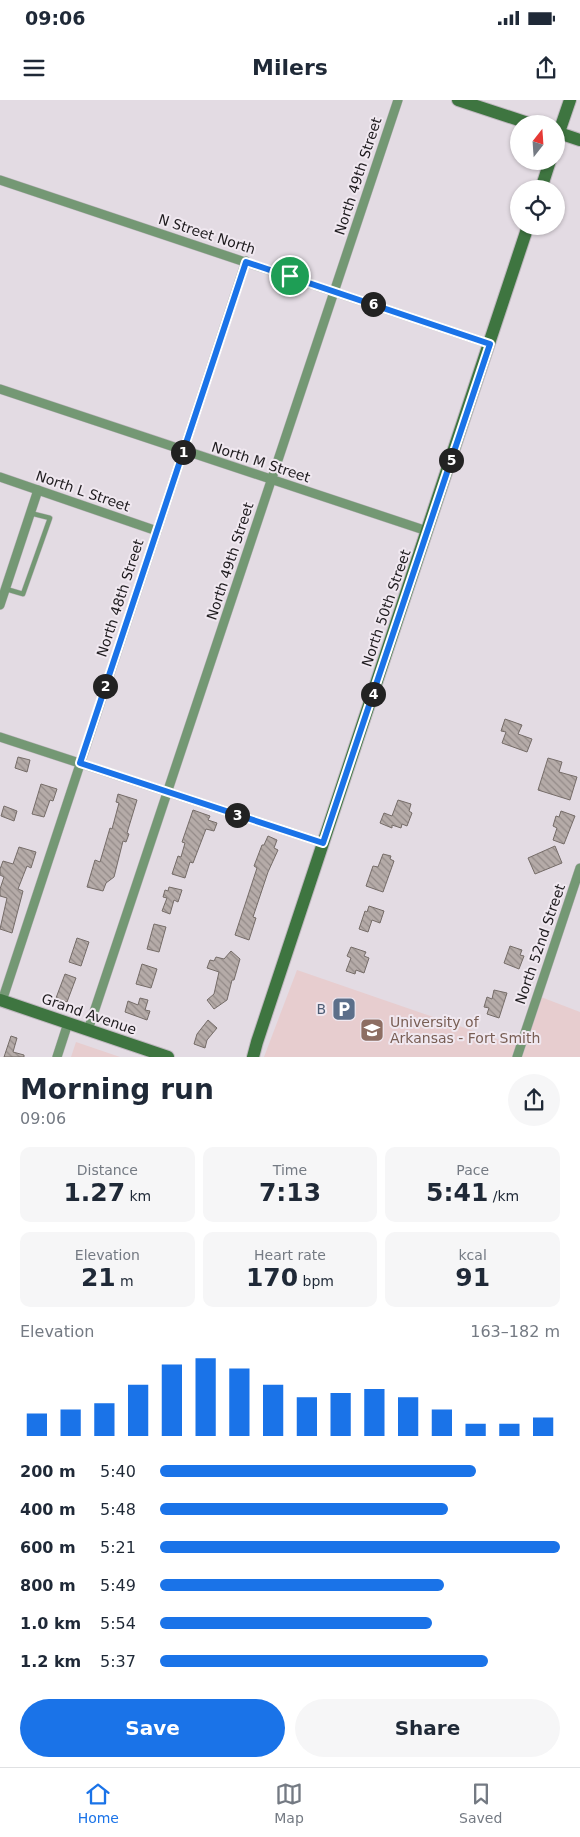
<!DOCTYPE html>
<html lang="en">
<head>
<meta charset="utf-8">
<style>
	body { margin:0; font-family:"DejaVu Sans",sans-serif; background:#f6f6f7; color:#1f2937; height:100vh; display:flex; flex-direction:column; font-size:19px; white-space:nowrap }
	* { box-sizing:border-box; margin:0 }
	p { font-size:16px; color:#747a83 }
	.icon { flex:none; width:28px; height:28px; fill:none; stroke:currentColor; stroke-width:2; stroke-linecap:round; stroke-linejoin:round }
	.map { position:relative; height:957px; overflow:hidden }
	.details { display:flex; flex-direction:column; background:#fff; flex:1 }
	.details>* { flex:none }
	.needle { width:32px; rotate:17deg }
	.fabs { position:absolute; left:510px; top:15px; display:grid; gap:10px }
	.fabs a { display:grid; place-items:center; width:55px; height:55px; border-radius:50%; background:#fff; box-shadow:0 1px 4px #0004; font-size:25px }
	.pin { position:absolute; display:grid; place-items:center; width:42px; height:42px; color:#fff; margin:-21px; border:2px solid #fff; border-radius:50%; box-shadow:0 1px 5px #0007 }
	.km { position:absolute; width:25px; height:25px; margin:-12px; border-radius:50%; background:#222; color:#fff; font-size:14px; line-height:25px; text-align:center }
	.round { display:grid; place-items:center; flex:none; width:52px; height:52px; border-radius:26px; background:#f6f6f7 }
	.summary { display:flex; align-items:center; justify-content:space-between; height:85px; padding:0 20px }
	h1 { font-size:28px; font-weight:700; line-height:38px }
	.metrics { display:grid; grid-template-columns:repeat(3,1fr); gap:8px; height:85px; padding:5px 20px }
	.metrics div { display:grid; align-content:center; border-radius:10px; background:#f6f6f7; text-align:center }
	.metrics b { font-size:25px; font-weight:700 }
	.metrics small { font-size:14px; font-weight:400 }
	.metrics p { font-size:14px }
	.chart { height:140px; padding:10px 20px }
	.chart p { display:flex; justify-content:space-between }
	.chart svg { width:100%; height:90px; margin-top:5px; stroke:#1a73e8; stroke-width:6 }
	.action { display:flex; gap:10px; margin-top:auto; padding:10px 20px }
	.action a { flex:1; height:58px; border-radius:30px; background:#1a73e8; color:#fff; font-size:20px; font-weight:700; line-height:58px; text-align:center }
	.action a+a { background:#f6f6f7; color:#1f2937 }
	ul { padding:0 20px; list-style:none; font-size:16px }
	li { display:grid; grid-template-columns:80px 60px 1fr; align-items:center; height:38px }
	li i { height:12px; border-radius:6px; background:#1a73e8 }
	.status { display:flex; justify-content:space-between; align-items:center; height:35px; padding:0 25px; background:#fff; direction:ltr }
	.status svg { height:14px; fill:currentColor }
	header { display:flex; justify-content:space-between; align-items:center; height:65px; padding:0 20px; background:#fff; font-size:22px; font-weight:700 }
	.tabs { display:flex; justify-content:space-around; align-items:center; height:70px; border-top:1px solid #e0e1e3; background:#fff; font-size:14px; color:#747a83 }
	.tabs a { display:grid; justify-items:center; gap:2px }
	.tabs .selected { color:#1a73e8 }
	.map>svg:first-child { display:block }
	.education { fill:#e7cdcf }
	.building { fill:url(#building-back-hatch); stroke:#756c68 }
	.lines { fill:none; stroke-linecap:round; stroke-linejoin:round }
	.lane-casing { stroke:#c0b8c0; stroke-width:5.5 }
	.street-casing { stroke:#c0b8c0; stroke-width:10 }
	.secondary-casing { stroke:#c0b8c0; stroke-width:14 }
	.lane { stroke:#749874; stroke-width:4.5 }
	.street { stroke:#749874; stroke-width:9 }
	.secondary { stroke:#3e7540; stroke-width:12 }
	.route-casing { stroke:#fff; stroke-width:10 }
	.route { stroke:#1a73e8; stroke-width:6 }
	.labels { text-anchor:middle; stroke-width:4; stroke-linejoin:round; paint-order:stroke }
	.street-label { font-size:14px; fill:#1e1b1e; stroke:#f0e8f0 }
	.service-label { font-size:14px; fill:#4e5e75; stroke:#f0e8f0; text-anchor:end }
	.education-label { font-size:14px; fill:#785e54; stroke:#f0e8f0; text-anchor:start }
</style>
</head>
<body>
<div class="status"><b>09:06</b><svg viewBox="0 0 49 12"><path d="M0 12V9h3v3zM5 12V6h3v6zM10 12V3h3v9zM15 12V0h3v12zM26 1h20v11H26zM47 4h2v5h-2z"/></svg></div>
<header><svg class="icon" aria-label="menu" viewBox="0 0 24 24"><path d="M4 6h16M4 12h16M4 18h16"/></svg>Milers<svg class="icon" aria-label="share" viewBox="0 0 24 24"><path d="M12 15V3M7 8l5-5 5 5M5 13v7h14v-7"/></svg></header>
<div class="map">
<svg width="580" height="957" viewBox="0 0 580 957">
	<defs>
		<pattern id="building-back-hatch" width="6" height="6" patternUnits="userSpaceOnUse" patternTransform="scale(1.25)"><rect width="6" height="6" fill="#b5aba8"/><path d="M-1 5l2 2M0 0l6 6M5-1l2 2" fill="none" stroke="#938a88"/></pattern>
	</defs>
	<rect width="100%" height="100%" fill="#e3dbe3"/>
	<!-- education -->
	<g class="education">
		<path d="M297 870 523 948 541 897 580 912V957H264Z"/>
		<path d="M76 942 120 957H71Z"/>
	</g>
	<!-- building -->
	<g class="building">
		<path d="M505 619 522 625 518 634 532 639 527 652 502 643 506 632 501 631Z"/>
		<path d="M18 657 30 660 27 672 15 668Z"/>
		<path d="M548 658 562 662 559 672 577 677 570 700 538 690Z"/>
		<path d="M41 684 57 689 53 701 50 700 44 717 32 714Z"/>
		<path d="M118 694 137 700 127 733 129 734 126 742 123 741 114 777 106 783 103 791 87 787 95 760 100 762 110 728 112 729 119 703 116 702Z"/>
		<path d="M398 700 411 704 409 711 412 713 407 726 402 724 401 728 392 725V728L380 723 384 713 392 716Z"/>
		<path d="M4 706 17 711 14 721 1 716Z"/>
		<path d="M193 710 210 716 208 720 217 723 214 731 206 729 193 763 190 762 185 778 172 774 178 756 181 757 185 743 182 742Z"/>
		<path d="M561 711 575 716 564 744 553 740 557 728 553 726 556 716 559 717Z"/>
		<path d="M268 736 277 740 274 748 278 750 268 772 253 817 256 818 249 840 235 835 257 768 254 766 262 745H264Z"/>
		<path d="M555 746 562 763 535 774 528 758Z"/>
		<path d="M19 747 36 752 31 768 27 766 18 789 23 791 12 833 0 829 7 798 0 796V789L4 777 0 775V769L3 761 13 764Z"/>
		<path d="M383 754 391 756 390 759 394 761 383 792 366 786 373 766 378 767Z"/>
		<path d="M169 787 182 790 178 802 174 800 170 814 162 811 167 798 163 797 165 790 168 791Z"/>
		<path d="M369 806 384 811 380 823 372 820 368 832 359 829 365 811 367 812Z"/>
		<path d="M154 824 166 827 159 852 147 849Z"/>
		<path d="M77 838 89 842 81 866 69 862Z"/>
		<path d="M510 846 522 850 520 855 524 856 519 869 504 863Z"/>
		<path d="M351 847 366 852 364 856 369 858 364 873 356 870 355 874 346 871 351 858 347 856Z"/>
		<path d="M231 851 240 859 234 880H232L227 900 214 909 207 900 214 894 219 872 207 868 210 860 214 861 216 857 224 859Z"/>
		<path d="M142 864 157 869 151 888 136 884Z"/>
		<path d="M65 874 76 878 67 902 64 901 63 904 56 901V898Z"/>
		<path d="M494 890 507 893 499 918 487 914 489 908 484 907 487 897 492 899Z"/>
		<path d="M140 898 148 900 145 910 150 911 147 920 125 912 128 901 138 905Z"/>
		<path d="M208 920 217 928 207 940 205 948 194 944 197 934Z"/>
		<path d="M11 936 17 938 13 952 24 955V957H4Z"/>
	</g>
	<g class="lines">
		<!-- lane casing -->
		<g class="lane-casing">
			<path id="lane" d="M6 489 23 494 50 418 30 413"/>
		</g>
		<!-- street casing -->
		<g class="street-casing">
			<g id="street">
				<path d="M0 80 490 244"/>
				<path d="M0 289 427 431"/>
				<path d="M0 377 157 431"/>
				<path d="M0 505 38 390"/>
				<path d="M0 637 323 743"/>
				<path d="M2 901 246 161"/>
				<path d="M88 930 398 0"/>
				<path d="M57 957 68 923"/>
				<path d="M517 957 580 768"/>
			</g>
		</g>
		<!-- secondary casing -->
		<g class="secondary-casing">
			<g id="secondary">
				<path d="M458 0 531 24"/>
				<path d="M556 32 580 40"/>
				<path d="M556 41 570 0"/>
				<path d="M541 89 550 61"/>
				<path d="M0 900 168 957"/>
				<path d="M253 957 257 942 528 126"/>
			</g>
		</g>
		<!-- lane -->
		<use href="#lane" class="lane"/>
		<!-- street -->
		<use href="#street" class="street"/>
		<!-- secondary -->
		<use href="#secondary" class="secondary"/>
	</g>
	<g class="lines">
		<!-- route casing -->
		<g class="route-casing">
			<path id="route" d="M246 162 490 244 323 743 80 663Z"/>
		</g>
		<!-- route -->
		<use href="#route" class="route"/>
	</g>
	<!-- icons -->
	<defs>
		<g id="parking-square" transform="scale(1.25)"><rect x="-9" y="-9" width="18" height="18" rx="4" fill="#5c6f8a" stroke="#f0e8f0"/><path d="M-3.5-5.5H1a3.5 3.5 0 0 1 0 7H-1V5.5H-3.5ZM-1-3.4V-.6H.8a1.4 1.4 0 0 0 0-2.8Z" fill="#fff"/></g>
		<g id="university-square" transform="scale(1.25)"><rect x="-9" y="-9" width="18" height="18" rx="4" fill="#8d6e63" stroke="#f0e8f0"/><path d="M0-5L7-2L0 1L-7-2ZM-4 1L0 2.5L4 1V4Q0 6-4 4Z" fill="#fff"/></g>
	</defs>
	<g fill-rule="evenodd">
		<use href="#parking-square" x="344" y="909"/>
		<use href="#university-square" x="372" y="930"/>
	</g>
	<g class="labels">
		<!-- street labels -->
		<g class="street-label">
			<text transform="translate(358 76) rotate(-72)" y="5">North 49th Street</text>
			<text transform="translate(207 134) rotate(18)" y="5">N Street North</text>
			<text transform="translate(261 362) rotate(18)" y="5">North M Street</text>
			<text transform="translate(83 391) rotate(19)" y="5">North L Street</text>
			<text transform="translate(230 461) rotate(-72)" y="5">North 49th Street</text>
			<text transform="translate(120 498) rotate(-72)" y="5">North 48th Street</text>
			<text transform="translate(386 508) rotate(-71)" y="5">North 50th Street</text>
			<text transform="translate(540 844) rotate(-71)" y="5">North 52nd Street</text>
			<text transform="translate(89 914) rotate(19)" y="5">Grand Avenue</text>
		</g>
		<!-- service labels -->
		<g class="service-label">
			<text x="326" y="914">B</text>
		</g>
		<!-- education labels -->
		<g class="education-label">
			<text x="390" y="927">University of<tspan x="390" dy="16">Arkansas - Fort Smith</tspan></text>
		</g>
	</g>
</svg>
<div class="fabs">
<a><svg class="needle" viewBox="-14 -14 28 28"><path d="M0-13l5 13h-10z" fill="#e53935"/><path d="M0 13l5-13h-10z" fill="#747a83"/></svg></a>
<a><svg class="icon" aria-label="locate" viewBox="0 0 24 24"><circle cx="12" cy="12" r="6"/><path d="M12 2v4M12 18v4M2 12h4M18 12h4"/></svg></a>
</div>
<div class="pin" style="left:290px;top:176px;background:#1e9e55"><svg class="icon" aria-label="arrive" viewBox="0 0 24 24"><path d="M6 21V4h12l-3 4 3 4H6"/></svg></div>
<b class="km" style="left:183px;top:352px">1</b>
<b class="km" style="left:105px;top:586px">2</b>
<b class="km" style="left:237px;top:715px">3</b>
<b class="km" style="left:373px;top:594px">4</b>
<b class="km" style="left:451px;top:360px">5</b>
<b class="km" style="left:373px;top:204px">6</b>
</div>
<section class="details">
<div class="summary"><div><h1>Morning run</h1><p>09:06</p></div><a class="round"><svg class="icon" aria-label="share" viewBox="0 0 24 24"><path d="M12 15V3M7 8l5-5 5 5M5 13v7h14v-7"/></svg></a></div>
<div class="metrics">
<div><p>Distance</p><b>1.27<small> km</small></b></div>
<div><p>Time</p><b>7:13</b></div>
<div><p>Pace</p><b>5:41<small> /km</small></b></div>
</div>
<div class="metrics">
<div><p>Elevation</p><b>21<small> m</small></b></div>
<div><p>Heart rate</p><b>170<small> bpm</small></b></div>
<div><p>kcal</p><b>91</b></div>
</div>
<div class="chart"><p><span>Elevation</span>163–182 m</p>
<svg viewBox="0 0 160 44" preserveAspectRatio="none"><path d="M5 44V33M15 44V31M25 44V28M35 44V19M45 44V9M55 44V6M65 44V11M75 44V19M85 44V25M95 44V23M105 44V21M115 44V25M125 44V31M135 44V38M145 44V38M155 44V35"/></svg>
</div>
<ul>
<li><b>200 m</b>5:40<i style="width:79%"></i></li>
<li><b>400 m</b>5:48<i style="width:72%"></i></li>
<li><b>600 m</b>5:21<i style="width:100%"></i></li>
<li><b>800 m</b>5:49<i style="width:71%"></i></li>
<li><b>1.0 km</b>5:54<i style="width:68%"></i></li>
<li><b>1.2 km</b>5:37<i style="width:82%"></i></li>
</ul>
<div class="action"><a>Save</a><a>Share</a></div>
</section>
<nav class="tabs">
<a class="selected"><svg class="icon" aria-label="home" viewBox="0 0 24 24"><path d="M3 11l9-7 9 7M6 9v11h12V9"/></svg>Home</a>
<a><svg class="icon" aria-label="map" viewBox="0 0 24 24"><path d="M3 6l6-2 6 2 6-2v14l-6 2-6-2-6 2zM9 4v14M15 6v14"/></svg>Map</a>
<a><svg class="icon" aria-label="saved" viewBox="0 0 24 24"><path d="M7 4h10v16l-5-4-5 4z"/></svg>Saved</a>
</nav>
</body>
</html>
